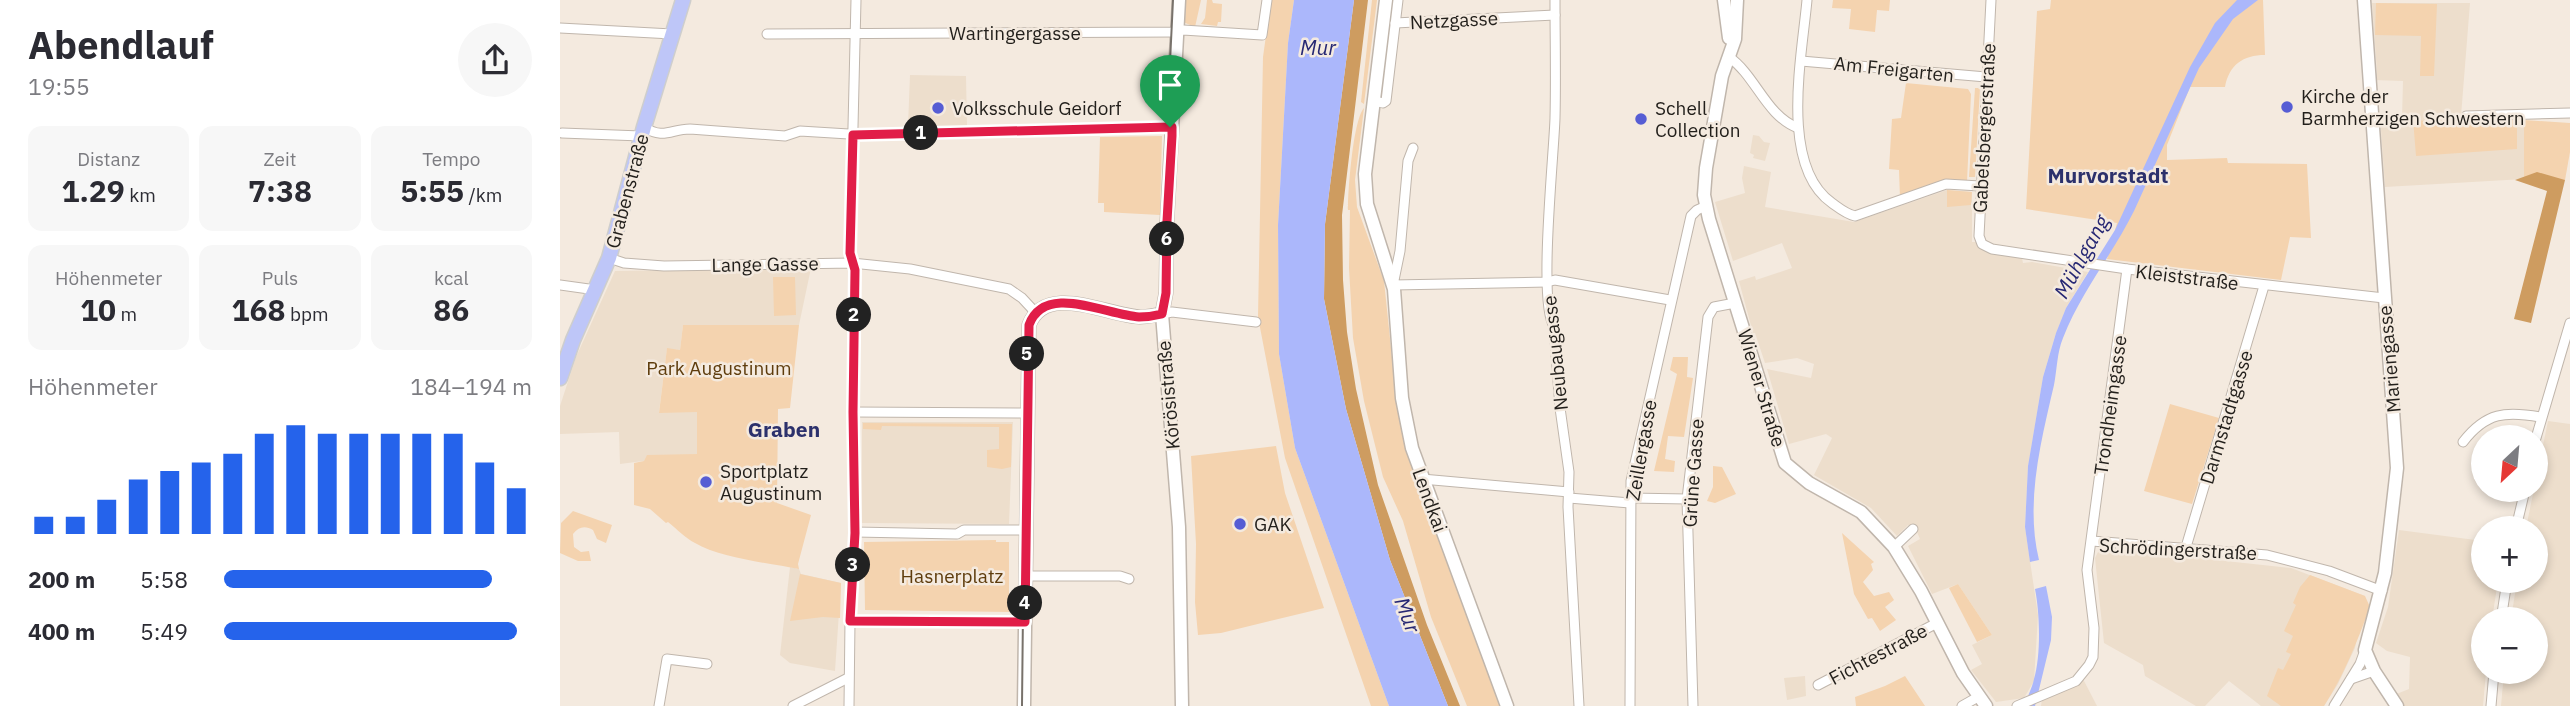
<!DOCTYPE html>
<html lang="de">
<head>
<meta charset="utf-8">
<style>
	body { margin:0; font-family:"IBM Plex Sans",sans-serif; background:#f7f7f7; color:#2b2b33; height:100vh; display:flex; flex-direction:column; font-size:26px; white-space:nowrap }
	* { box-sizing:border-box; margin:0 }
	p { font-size:23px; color:#7c7c81 }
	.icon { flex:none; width:38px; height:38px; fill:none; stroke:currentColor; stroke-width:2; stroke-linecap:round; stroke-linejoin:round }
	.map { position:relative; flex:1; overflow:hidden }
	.details { display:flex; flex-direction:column; background:#fff; width:560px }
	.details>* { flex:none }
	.needle { width:46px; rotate:206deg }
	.tools { position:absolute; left:1911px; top:425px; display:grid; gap:14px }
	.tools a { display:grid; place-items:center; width:77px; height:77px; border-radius:50%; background:#fff; box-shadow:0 4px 10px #0003; font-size:35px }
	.pin { position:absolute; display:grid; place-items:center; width:60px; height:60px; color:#fff; margin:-72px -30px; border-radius:50% 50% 50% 0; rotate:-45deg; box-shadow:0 0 7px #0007 }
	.pin .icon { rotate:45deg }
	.km { position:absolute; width:35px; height:35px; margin:-18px; border-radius:50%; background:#222; color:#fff; font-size:19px; line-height:35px; text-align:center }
	.round { display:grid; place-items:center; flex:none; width:74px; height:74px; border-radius:37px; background:#f7f7f7 }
	.head { display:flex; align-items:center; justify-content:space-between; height:119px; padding:0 28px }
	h1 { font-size:38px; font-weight:700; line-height:52px }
	.metrics { display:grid; grid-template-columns:repeat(3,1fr); gap:10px; height:119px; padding:7px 28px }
	.metrics div { display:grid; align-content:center; border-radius:14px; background:#f7f7f7; text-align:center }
	.metrics b { font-size:30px; font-weight:700 }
	.metrics small { font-size:19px; font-weight:400 }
	.metrics p { font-size:19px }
	.chart { height:196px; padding:14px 28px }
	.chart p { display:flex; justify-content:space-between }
	.chart svg { width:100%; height:126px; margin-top:7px; stroke:#2563eb; stroke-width:6 }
	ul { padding:0 28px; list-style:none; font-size:23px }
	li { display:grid; grid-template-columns:112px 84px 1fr; align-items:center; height:52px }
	li i { height:18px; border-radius:9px; background:#2563eb }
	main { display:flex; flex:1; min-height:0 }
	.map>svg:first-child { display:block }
	.built { fill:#eddecc }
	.green { fill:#f4d3af }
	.forest { fill:#ce9c60 }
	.water { fill:#abb7fb }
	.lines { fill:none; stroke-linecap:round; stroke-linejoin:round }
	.minor-casing { stroke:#c0b6ac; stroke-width:11 }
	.tertiary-casing { stroke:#c0b6ac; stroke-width:15 }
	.secondary-casing { stroke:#c0b6ac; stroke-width:15 }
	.primary-casing { stroke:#cececd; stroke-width:17 }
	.minor { stroke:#fff; stroke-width:9 }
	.tertiary { stroke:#fff; stroke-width:12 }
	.secondary { stroke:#fff; stroke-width:12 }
	.primary { stroke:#bec6f8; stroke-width:14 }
	.tram { stroke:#78726b; stroke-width:2 }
	.route-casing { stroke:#fff; stroke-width:14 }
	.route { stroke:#e11d48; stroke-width:9 }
	.poi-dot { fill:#565dd4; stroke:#f4eadf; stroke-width:2.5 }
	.labels { text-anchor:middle; stroke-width:5; stroke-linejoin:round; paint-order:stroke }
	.street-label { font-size:19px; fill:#221f1b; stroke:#f4eadf }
	.poi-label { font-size:19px; fill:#221f1b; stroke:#f4eadf; text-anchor:start }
	.park-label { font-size:19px; fill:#5e3c0c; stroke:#f4eadf }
	.water-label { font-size:21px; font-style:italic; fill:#262773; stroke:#f4eadf }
	.neighbourhood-label { font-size:21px; font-weight:bold; fill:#2c316c; stroke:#f4eadf }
</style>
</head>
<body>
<main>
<section class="details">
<div class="head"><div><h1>Abendlauf</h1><p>19:55</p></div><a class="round"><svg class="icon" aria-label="share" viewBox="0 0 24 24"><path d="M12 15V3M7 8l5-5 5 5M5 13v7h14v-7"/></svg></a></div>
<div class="metrics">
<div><p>Distanz</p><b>1.29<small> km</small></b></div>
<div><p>Zeit</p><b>7:38</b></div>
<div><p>Tempo</p><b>5:55<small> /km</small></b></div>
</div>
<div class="metrics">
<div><p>Höhenmeter</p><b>10<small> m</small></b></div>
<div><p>Puls</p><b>168<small> bpm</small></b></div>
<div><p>kcal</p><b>86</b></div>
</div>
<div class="chart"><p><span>Höhenmeter</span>184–194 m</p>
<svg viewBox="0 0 160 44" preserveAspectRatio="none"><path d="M5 44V38M15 44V38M25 44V32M35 44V25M45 44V22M55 44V19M65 44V16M75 44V9M85 44V6M95 44V9M105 44V9M115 44V9M125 44V9M135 44V9M145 44V19M155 44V28"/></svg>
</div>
<ul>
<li><b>200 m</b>5:58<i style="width:87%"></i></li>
<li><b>400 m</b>5:49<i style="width:95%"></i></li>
</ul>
</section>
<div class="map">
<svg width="2010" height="706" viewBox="0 0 2010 706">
	<rect width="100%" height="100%" fill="#f4eadf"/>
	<!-- built -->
	<g class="built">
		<path d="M1812 3H1910L1901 116 1896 126 1908 125 1915 121 1964 120V179L1825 187 1820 116 1842 118 1843 81 1814 80 1817 72Z"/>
		<path d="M350 75 406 76 407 126H348Z"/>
		<path d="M1193 135 1199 136 1204 142 1210 143 1205 161 1193 158 1194 155 1190 153Z"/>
		<path d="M1184 166 1211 172 1205 207 1294 222 1387 190 1412 192V242H1416L1428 252 1462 258 1463 263 1472 262 1528 272 1506 308 1495 336 1483 377 1468 467 1465 527 1478 615 1474 681 1464 698 1436 702 1411 670 1422 664 1412 645 1432 635 1398 584 1372 594 1348 546 1360 539 1357 532 1348 525 1337 536 1311 508 1254 475 1272 438 1266 434 1229 444 1207 369 1251 378 1254 364 1237 358 1205 363 1195 333H1193L1179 281 1195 276 1196 280 1232 268 1222 243 1173 261 1155 202 1185 193 1182 178Z"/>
		<path d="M251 268 239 325H123L120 350 107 349 99 412 138 411 137 454 60 464 59 432 0 434V406L16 357 55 271Z"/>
		<path d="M1988 421 2010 424V706H1941L1944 672H1976V620L1951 619 1957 581H1976V528H1966Z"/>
		<path d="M302 422H453L449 524 302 523Z"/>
		<path d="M1839 530 1923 541V581H1938L1932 619 1923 620V672H1926L1923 706H1842L1834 695 1849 689 1850 657 1827 651 1816 643 1828 607Z"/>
		<path d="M1546 548 1731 568 1805 596 1795 648 1778 684 1764 706H1701L1669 681 1645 706H1636L1585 676 1583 665 1544 643 1535 558 1538 552Z"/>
		<path d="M230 567 239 569 241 574 281 583 275 671 230 663 220 655Z"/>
		<path d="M1245 676 1246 696 1227 700 1224 678Z"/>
		<path d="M1522 677 1537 706H1481L1482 699Z"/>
	</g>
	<!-- green -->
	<g class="green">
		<path d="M626 0H641L635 27 623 22 625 19Z"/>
		<path d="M647 0H652L653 3 662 4 661 22H658L657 26 641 24 645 18Z"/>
		<path d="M711 0H734L728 43 718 225 719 354 735 448 829 706H811L725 458 698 317 703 57Z"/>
		<path d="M812 0H817L804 104 801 102Z"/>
		<path d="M1273 0H1330L1329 11 1317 10 1315 32 1289 29 1291 9 1272 8Z"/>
		<path d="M1491 0H1703L1705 55C1683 55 1669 65 1665 87H1630L1607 145V160L1667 158 1668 163 1747 164 1751 238 1730 237 1721 280 1547 259 1557 223 1466 209 1477 11 1490 9Z"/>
		<path d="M1816 3 1877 4 1874 76H1860L1861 36 1815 35Z"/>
		<path d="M1346 83 1408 89 1411 94 1407 182 1340 198 1339 170 1329 169 1332 119 1341 118Z"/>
		<path d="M1415 88H1420L1415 177H1409Z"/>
		<path d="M804 108 795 180 797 207 824 281 836 396 855 477 941 706H907L871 617 843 521 823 477 804 401 793 338 789 268 790 210H788C788 191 793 120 804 108Z"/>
		<path d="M1853 119 1895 126 1908 125 1915 121 1957 120V149L1856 156Z"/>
		<path d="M1964 120 2010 123V152L2005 180 1964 179Z"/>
		<path d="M602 136 600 215 544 212V203H538L540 137Z"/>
		<path d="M1387 190 1412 192 1411 205 1387 207Z"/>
		<path d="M213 277H235L236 315 214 316Z"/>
		<path d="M123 325H239L230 408 218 409 217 503 251 515 238 564 239 569C209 563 160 558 135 543 125 538 117 529 108 522L106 523 90 509 74 505V463L84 461 87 455 137 454V412L99 413 107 348 120 350Z"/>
		<path d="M1113 357H1128L1127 377 1133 378 1124 437 1108 436 1105 459 1115 461 1114 472 1094 471 1117 374 1110 370Z"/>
		<path d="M1610 404 1659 418 1632 504 1584 491Z"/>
		<path d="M303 423 452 424 451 467 442 469 427 467V450L439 449V427L322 426 321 430 303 429Z"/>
		<path d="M716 446 725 493 764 608 661 633 638 635 635 602 636 544 631 456Z"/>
		<path d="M1153 466 1162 467 1176 494 1155 503 1147 501 1153 487Z"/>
		<path d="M13 511 52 525 46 543 37 539 33 530C25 525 18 527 13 534L14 547 21 552 29 551 31 561H18L0 553 1 523Z"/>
		<path d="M1282 533 1314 562 1311 564 1313 570 1303 582 1314 596 1329 592 1334 600 1325 607 1336 620 1320 631 1312 618 1308 619 1294 594Z"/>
		<path d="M436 540V542H449V612L305 610 304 542Z"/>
		<path d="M240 574 281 583 280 618 263 617 230 621Z"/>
		<path d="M1750 575 1805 596 1810 607C1797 642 1784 675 1764 706H1721L1707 696 1718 668 1723 670 1731 654 1726 652 1733 636 1724 631 1736 605 1733 603 1740 587Z"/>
		<path d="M1398 584 1432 635 1417 642 1389 588Z"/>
		<path d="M1345 676 1365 706H1296L1295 697 1325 686Z"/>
	</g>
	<!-- forest -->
	<g class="forest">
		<path d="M794 0H808L782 215 783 280 787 332 796 389 818 485 867 625 900 706H888L830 560 786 409 764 299 765 224Z"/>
		<path d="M1977 172 2005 180 1971 323 1954 319 1987 191 1955 180Z"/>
	</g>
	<!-- water -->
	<g class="water">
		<path d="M734 0H794L765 224 764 299 786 409 830 560 888 706H829L735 448 719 354 718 225 728 43Z"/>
		<path d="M1677 0H1698L1673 19 1639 68 1574 211C1552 255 1521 292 1503 338 1497 352 1497 370 1494 385 1481 441 1465 503 1479 560L1470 562 1465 527 1468 466 1483 377 1496 333 1506 308 1555 230 1630 67 1655 23Z"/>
		<path d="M1486 586 1492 617 1491 640 1475 706H1465C1467 696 1472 689 1474 679 1481 655 1480 614 1475 589Z"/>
	</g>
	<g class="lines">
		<!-- minor casing -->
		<g class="minor-casing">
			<g id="minor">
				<path d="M995 0C995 39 996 79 995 118 994 154 978 304 994 326L1000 408 1009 472 1008 507 1019 706"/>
				<path d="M1247 0C1242 56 1219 166 1272 203 1279 208 1286 214 1295 216L1386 184 1420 186"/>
				<path d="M1431 0 1419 236 1422 244 1432 249 1567 269 1824 298"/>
				<path d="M835 23 995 15"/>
				<path d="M0 28 112 34"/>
				<path d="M207 34 617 32 623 30 702 35 707 0"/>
				<path d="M1169 57C1196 76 1206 116 1238 128"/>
				<path d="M1241 61 1426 77"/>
				<path d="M814 101 823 103 826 101 838 0"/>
				<path d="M1906 116 2010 113"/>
				<path d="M84 127C104 140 111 129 130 129L225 136 240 131 305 135 613 126"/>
				<path d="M2 133 81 136"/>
				<path d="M853 148 848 161 840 251 833 285 987 282 995 280 1110 300"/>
				<path d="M49 258 64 263 104 266 292 263 350 269 449 289 462 298 475 312"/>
				<path d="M0 285 36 290"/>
				<path d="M602 314 612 312 696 322"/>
				<path d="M293 412 466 413"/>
				<path d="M1976 438 2010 323"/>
				<path d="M1903 442C1926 412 1946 411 1980 417"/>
				<path d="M862 479 1009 492"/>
				<path d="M1009 498 1070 503"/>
				<path d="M1070 498 1127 499"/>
				<path d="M1956 528 1965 490"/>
				<path d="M295 532 397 534 404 530H465"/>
				<path d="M1532 541 1707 555 1769 571 1822 591"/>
				<path d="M1334 547 1353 529"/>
				<path d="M1626 547 1704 286"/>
				<path d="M465 576H560L569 579"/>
				<path d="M1941 620 1947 581"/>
				<path d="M290 621 465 622"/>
				<path d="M1791 679 1814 671"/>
				<path d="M1258 685 1377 623"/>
				<path d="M99 706 107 659 147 664"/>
				<path d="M233 706 288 678"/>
				<path d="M289 706 290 621 295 532 293 406 295 269 290 253 296 0"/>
				<path d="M1070 706 1071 481 1131 216 1137 210 1146 206"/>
				<path d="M1133 706 1127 499 1148 317 1154 307 1175 303"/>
				<path d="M1402 706 1418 697"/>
				<path d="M1457 706 1516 681 1529 665 1533 657 1534 628 1527 570 1567 269"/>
				<path d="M1774 706 1800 664 1805 650"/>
				<path d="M1931 706 1934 672"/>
			</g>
		</g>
		<!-- tertiary casing -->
		<g class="tertiary-casing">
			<g id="tertiary">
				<path d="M1804 0 1837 468 1825 573 1805 650 1814 671 1837 706"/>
				<path d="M602 314 619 527 622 706"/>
			</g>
		</g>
		<!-- secondary casing -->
		<g class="secondary-casing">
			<g id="secondary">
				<path d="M826 0 805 174 807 204 834 289 842 398 852 448 947 706"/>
				<path d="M1164 0 1169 38"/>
				<path d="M1177 0 1175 39 1162 76 1146 168 1144 195 1149 219 1225 463 1249 483 1301 512 1334 547 1361 591 1403 673 1426 706"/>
				<path d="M464 706 469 325C486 282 546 315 580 317 587 317 595 315 602 314L606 293 607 221 619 0"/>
			</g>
		</g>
		<!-- primary casing -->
		<g class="primary-casing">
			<path id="primary" d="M0 378 13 340 49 258 84 127 123 0"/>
		</g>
		<!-- minor -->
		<use href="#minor" class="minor"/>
		<!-- tertiary -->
		<use href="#tertiary" class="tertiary"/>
		<!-- secondary -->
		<use href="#secondary" class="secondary"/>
		<!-- primary -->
		<use href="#primary" class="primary"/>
		<!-- tram -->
		<path class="tram" d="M462 706 466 326C484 257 600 359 605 288L606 145 613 0"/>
	</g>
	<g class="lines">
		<!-- route casing -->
		<g class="route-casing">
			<path id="route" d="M610 127H612V136L607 221 606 293 602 314C594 316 587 317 579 317 546 315 485 282 469 325L465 622 290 621 295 533 293 412 295 270 290 253 293 135Z"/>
		</g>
		<!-- route -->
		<use href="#route" class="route"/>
	</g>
	<!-- markers -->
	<g class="poi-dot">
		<circle cx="1727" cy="107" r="7"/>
		<circle cx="378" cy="108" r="7"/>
		<circle cx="1081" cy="119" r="7"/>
		<circle cx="146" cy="482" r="7"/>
		<circle cx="680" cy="524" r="7"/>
	</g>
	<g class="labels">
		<!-- street labels -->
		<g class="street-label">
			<text transform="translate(894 20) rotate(-3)" y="7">Netzgasse</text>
			<text x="455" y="40">Wartingergasse</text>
			<text transform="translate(1334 69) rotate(6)" y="7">Am Freigarten</text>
			<text transform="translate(1424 128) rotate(-87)" y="7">Gabelsbergerstraße</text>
			<text transform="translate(67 191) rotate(-75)" y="7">Grabenstraße</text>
			<text transform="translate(205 264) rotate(-1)" y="7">Lange Gasse</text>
			<text transform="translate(1627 277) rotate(7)" y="7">Kleiststraße</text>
			<text transform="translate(995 353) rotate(-96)" y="7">Neubaugasse</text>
			<text transform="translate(1829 359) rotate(-95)" y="7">Mariengasse</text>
			<text transform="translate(1202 388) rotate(73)" y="7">Wiener Straße</text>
			<text transform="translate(608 395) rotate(-95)" y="7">Körösistraße</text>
			<text transform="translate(1550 405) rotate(-82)" y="7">Trondheimgasse</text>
			<text transform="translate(1666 417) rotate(-73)" y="7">Darmstadtgasse</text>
			<text transform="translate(1081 450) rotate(-80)" y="7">Zeillergasse</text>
			<text transform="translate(1133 473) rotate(-86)" y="7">Grüne Gasse</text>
			<text transform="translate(870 500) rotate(70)" y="7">Lendkai</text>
			<text transform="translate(1618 549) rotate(3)" y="7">Schrödingerstraße</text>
			<text transform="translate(1318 654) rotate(-28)" y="7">Fichtestraße</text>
		</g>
		<!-- poi labels -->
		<g class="poi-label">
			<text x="1741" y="103">Kirche der<tspan x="1741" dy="22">Barmherzigen Schwestern</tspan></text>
			<text x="392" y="115">Volksschule Geidorf</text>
			<text x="1095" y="115">Schell<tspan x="1095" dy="22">Collection</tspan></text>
			<text x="160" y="478">Sportplatz<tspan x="160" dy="22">Augustinum</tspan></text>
			<text x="694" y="531">GAK</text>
		</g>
		<!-- park labels -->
		<g class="park-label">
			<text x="159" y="375">Park Augustinum</text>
			<text x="392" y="583">Hasnerplatz</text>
		</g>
		<!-- water labels -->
		<g class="water-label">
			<text x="758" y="55">Mur</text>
			<text transform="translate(1522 257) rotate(-61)" y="7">Mühlgang</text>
			<text transform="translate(847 615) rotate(69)" y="7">Mur</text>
		</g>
		<!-- neighbourhood labels -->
		<g class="neighbourhood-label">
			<text x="1548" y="183">Murvorstadt</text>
			<text x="224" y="437">Graben</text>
		</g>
	</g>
</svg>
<div class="tools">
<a><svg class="needle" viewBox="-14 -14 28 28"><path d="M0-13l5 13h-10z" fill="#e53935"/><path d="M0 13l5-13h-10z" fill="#7c7c81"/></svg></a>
<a>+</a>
<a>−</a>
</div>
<div class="pin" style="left:610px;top:127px;background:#1e9e55"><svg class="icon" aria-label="arrive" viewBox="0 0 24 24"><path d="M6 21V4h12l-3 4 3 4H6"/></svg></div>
<b class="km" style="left:361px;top:133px">1</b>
<b class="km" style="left:294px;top:315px">2</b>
<b class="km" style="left:293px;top:565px">3</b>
<b class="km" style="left:465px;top:603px">4</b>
<b class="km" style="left:467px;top:354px">5</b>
<b class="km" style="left:607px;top:239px">6</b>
</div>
</main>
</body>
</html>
